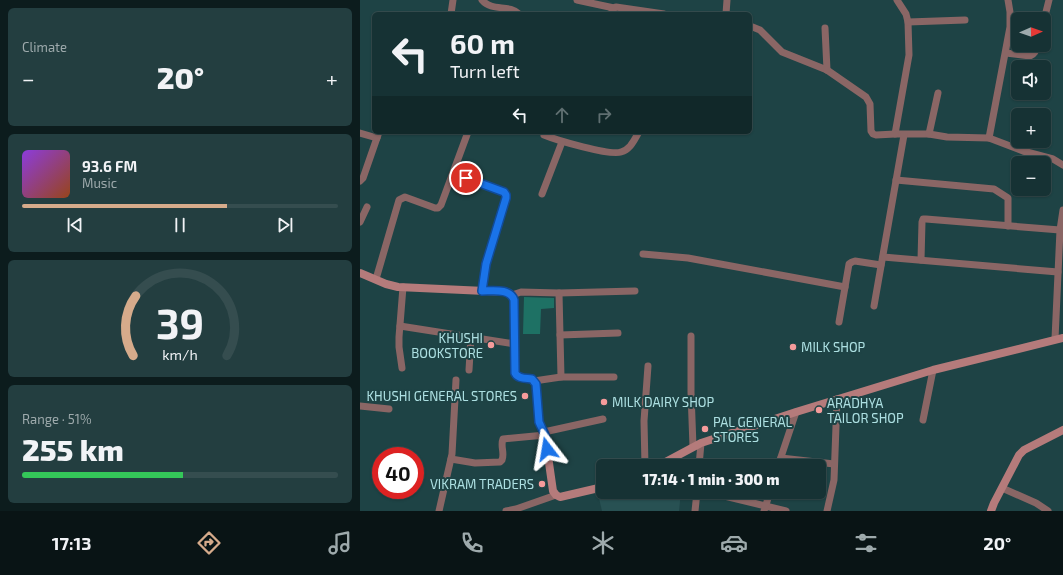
<!DOCTYPE html>
<meta charset="utf-8">
<style>
:root{--surface:#163234;--page:#233e40;--text:#f1f3f6;--muted:#9eaaac;--line:#354d4f;--accent:#d6ab8b}
body{margin:0;font-family:"Exo 2",sans-serif;background:var(--page);color:var(--text);height:100vh;display:flex;flex-direction:column;font-size:15px;white-space:nowrap}
*{box-sizing:border-box;margin:0}
p{font-size:13px;color:var(--muted)}
.icon{flex:none;width:22px;height:22px;fill:none;stroke:currentColor;stroke-width:2;stroke-linecap:round;stroke-linejoin:round}
.map{position:relative;flex:1;overflow:hidden}
.sheet{display:flex;flex-direction:column;gap:8px;padding:8px;background:#0c1c1d;width:360px}
.sheet>*{flex:none}
.hud{position:absolute;left:12px;top:12px;width:380px;height:122px;border-radius:6px;box-shadow:0 1px 3px #0004,0 0 0 1px var(--line);background:#163234;color:var(--text);overflow:hidden}
.needle{width:26px;rotate:88deg}
.buttons{position:absolute;left:651px;top:12px;display:grid;gap:8px}
.buttons a{display:grid;place-items:center;width:40px;height:40px;border-radius:6px;background:var(--surface);box-shadow:0 1px 3px #0004,0 0 0 1px var(--line);font-size:20px}
.speed{position:absolute;left:12px;top:447px;display:flex;gap:8px;font-size:20px;font-weight:700;text-align:center}
.speed>*{display:grid;place-content:center;width:52px;height:52px;border-radius:50%;background:var(--surface);box-shadow:0 1px 3px #0004,0 0 0 1px var(--line);line-height:1}
.speed .limit{border:6px solid #d22;background:#fff;color:#111}
.pin{position:absolute;display:grid;place-items:center;width:34px;height:34px;color:#fff;margin:-17px;border:2px solid #fff;border-radius:50%;box-shadow:0 1px 4px #0007}
.me{position:absolute;width:44px;margin:-22px;rotate:346deg;stroke-linejoin:round;filter:drop-shadow(0 0 3px #0008)}
.turn{display:flex;align-items:center;gap:14px;height:84px;padding:0 12px;font-size:18px}
.turn .icon{width:52px;height:52px;stroke-width:2.5}
.turn b{display:block;font-size:28px;line-height:34px}
.lanes{display:flex;align-items:center;height:38px;padding:0 12px;background:#0003;justify-content:center;gap:20px;direction:ltr}
.lanes .off{opacity:.35}
.big{font-size:30px;font-weight:800;line-height:1.1}
.sheet .card{flex:1;display:flex;flex-direction:column;justify-content:center;gap:6px;min-width:0;padding:0 14px;border-radius:6px;background:var(--page)}
.sheet .dial{align-items:center;gap:0}
.dial svg{height:104px;overflow:visible;fill:none;stroke:var(--line);stroke-width:7;stroke-linecap:round;text-anchor:middle}
.dial text{fill:var(--text);stroke:none}
.song{display:flex;align-items:center;gap:12px}
.cover{width:48px;height:48px;border-radius:6px;background:linear-gradient(135deg,hsl(270 70% 55%),hsl(20 70% 35%))}
.played{height:4px;border-radius:2px;background:linear-gradient(90deg,var(--accent) 65%,var(--line) 65%)}
.keys{display:flex;justify-content:space-around;direction:ltr}
.heat{display:flex;justify-content:space-between;align-items:center;font-size:22px;direction:ltr}
.charge{height:6px;border-radius:3px;background:linear-gradient(90deg,#34c759 51%,var(--line) 0)}
.trip{position:absolute;left:236px;top:459px;width:230px;height:40px;border-radius:6px;background:var(--surface);box-shadow:0 1px 3px #0004,0 0 0 1px var(--line);font-weight:800;line-height:40px;text-align:center}
.tab-bar{display:flex;height:64px;justify-content:space-around;align-items:center;background:#091415;color:var(--muted)}
.tab-bar .icon{width:28px;height:28px}
.tab-bar .on{color:var(--accent)}
.tab-bar b{font-size:18px;color:var(--text)}
main{display:flex;flex:1;min-height:0}
.map>svg:first-child{display:block}
.built{fill:#285153}
.building{fill:#1e7164}
.lines{fill:none;stroke-linecap:round;stroke-linejoin:round}
.street{stroke:#8a6665;stroke-width:7}
.secondary{stroke:#b57b7b;stroke-width:8}
.route-casing{stroke:#114b97;stroke-width:10}
.route{stroke:#1a73e8;stroke-width:7}
.poi-dot{fill:#f59b9b;stroke:#1e4345;stroke-width:1.5}
.labels{text-anchor:middle;stroke-width:4;stroke-linejoin:round;paint-order:stroke}
.poi-label{font-size:13px;fill:#ade0e2;stroke:#1e4345;text-anchor:start}
</style>
<main>
<section class="sheet">
<div class="card"><p>Climate</p>
<div class="heat"><a>−</a><b class="big">20°</b><a>+</a></div>
</div>
<div class="card">
<div class="song"><i class="cover"></i><div><b>93.6 FM</b><p>Music</p></div></div>
<div class="played"></div>
<div class="keys"><svg class="icon" aria-label="previous" viewBox="0 0 24 24"><path d="M18 5L8 12l10 7zM5 5v14"/></svg><svg class="icon" aria-label="pause" viewBox="0 0 24 24"><path d="M8 5v14M16 5v14"/></svg><svg class="icon" aria-label="next" viewBox="0 0 24 24"><path d="M6 5l10 7-10 7zM19 5v14"/></svg></div>
</div>
<div class="card dial"><svg viewBox="0 0 100 80">
<path d="M14 69A42 42 0 1 1 86 69"/>
<path d="M14 69A42 42 0 0 1 16 23" stroke="#d6ab8b"/>
<text x="50" y="56" font-size="32" font-weight="700">39</text>
<text x="50" y="72" font-size="11">km/h</text>
</svg></div>
<div class="card"><p>Range · 51%</p><b class="big">255 km</b><div class="charge"></div></div>
</section>
<div class="map">
<svg width="703" height="511" viewBox="0 0 703 511">
<rect width="100%" height="100%" fill="#1e4345"/>
<path class="built" d="M243 492H321L319 511H242L238 494Z"/>
<path class="building" d="M164 297 194 298V308L181 309 180 334H163Z"/>
<g class="lines">
<g class="street">
<path d="M122 0C132 12 149 4 159 14"/>
<path d="M217 0 254 8"/>
<path d="M537 0 546 14 548 22 549 55 535 134H569L587 137 629 138 663 151 693 159 703 165"/>
<path d="M91 14 93 0"/>
<path d="M252 14V11L254 8 256 7 304 14"/>
<path d="M366 14 367 0"/>
<path d="M684 20 689 0"/>
<path d="M548 22 605 20"/>
<path d="M390 26 400 30 422 52 467 70 506 97 510 104 511 131 513 134 516 135 535 134"/>
<path d="M465 28 467 70"/>
<path d="M646 53 670 56C675 54 676 50 678 45"/>
<path d="M0 133 17 138"/>
<path d="M569 134 578 93"/>
<path d="M184 135C196 140 250 156 261 152 271 149 274 140 279 132"/>
<path d="M629 138 650 27V12L648 0"/>
<path d="M93 174 144 192 146 195V198L126 264 122 291"/>
<path d="M536 180 634 189 648 198V226"/>
<path d="M0 181 3 178 19 132"/>
<path d="M182 194 202 142"/>
<path d="M0 222 7 207"/>
<path d="M283 254 328 258 485 287"/>
<path d="M523 257 698 272"/>
<path d="M561 260 562 222 563 219H566L700 230"/>
<path d="M16 279 39 200 45 197 75 208H78L81 205 108 132"/>
<path d="M199 293 201 377"/>
<path d="M152 295 161 292 199 293 275 291"/>
<path d="M514 306 544 135"/>
<path d="M479 322 489 264 492 262 495 261 521 265"/>
<path d="M40 326 155 344"/>
<path d="M200 335 258 333"/>
<path d="M331 336V392L333 447"/>
<path d="M695 339 700 230 703 210"/>
<path d="M42 368 39 347V337L43 287"/>
<path d="M109 370 111 337"/>
<path d="M174 381 201 377H254"/>
<path d="M0 406 29 409"/>
<path d="M563 420 573 370"/>
<path d="M184 432 243 419"/>
<path d="M421 458 474 464"/>
<path d="M91 459 115 463 140 462 142 460C145 453 140 446 143 439L185 435"/>
<path d="M285 466 284 421 288 366"/>
<path d="M339 466 341 443"/>
<path d="M418 466 436 412"/>
<path d="M642 488 676 503 688 511"/>
<path d="M348 492 426 511"/>
<path d="M79 511 92 454 96 380"/>
<path d="M146 511 156 509 196 495"/>
<path d="M335 511 337 492"/>
<path d="M404 511 410 492"/>
<path d="M467 511 474 480 477 399"/>
</g>
<g class="secondary">
<path d="M0 273 26 284 38 287 147 292 152 295 154 300 155 373C158 379 165 378 171 379L176 384 179 422 185 435 193 491 196 495 200 497 243 487"/>
<path d="M298 466 341 443 436 412 573 370 703 338"/>
<path d="M631 511 634 503 659 455 664 450 703 430"/>
</g>
</g>
<g class="lines">
<g class="route-casing">
<path id="route" d="M106 178 144 192 146 195V198L126 264 122 291C133 291 150 288 154 300L155 373C158 379 165 378 172 379L176 384 179 422 185 435 187 449"/>
</g>
<use href="#route" class="route"/>
</g>
<g class="poi-dot">
<circle cx="131" cy="345" r="4"/>
<circle cx="433" cy="347" r="4"/>
<circle cx="165" cy="396" r="4"/>
<circle cx="244" cy="402" r="4"/>
<circle cx="459" cy="410" r="4"/>
<circle cx="345" cy="429" r="4"/>
<circle cx="182" cy="484" r="4"/>
</g>
<g class="labels">
<g class="poi-label">
<text x="123" y="343" text-anchor="end">KHUSHI<tspan x="123" dy="15">BOOKSTORE</tspan></text>
<text x="441" y="352">MILK SHOP</text>
<text x="157" y="401" text-anchor="end">KHUSHI GENERAL STORES</text>
<text x="252" y="407">MILK DAIRY SHOP</text>
<text x="467" y="408">ARADHYA<tspan x="467" dy="15">TAILOR SHOP</tspan></text>
<text x="353" y="427">PAL GENERAL<tspan x="353" dy="15">STORES</tspan></text>
<text x="174" y="489" text-anchor="end">VIKRAM TRADERS</text>
</g>
</g>
</svg>
<div class="buttons">
<a><svg class="needle" viewBox="-14 -14 28 28"><path d="M0-13l5 13h-10z" fill="#e53935"/><path d="M0 13l5-13h-10z" fill="#9eaaac"/></svg></a>
<a><svg class="icon" aria-label="sound" viewBox="0 0 24 24"><path d="M4 9h4l5-4v14l-5-4H4zM17 9q2 3 0 6"/></svg></a>
<a>+</a>
<a>−</a>
</div>
<div class="speed"><div class="limit">40</div></div>
<div class="pin" style="left:106px;top:178px;background:#d93025"><svg class="icon" aria-label="arrive" viewBox="0 0 24 24"><path d="M6 21V4h12l-3 4 3 4H6"/></svg></div>
<svg class="me" style="left:187px;top:449px" viewBox="-20 -20 40 40"><path d="M0-17L14 15 0 8-14 15z" fill="#1a73e8" stroke="#fff" stroke-width="4"/></svg>
<div class="trip">17:14 · 1 min · 300 m</div>
<div class="hud">
<div class="turn"><svg class="icon" aria-label="left" viewBox="0 0 24 24"><path d="M17 20v-9H6M10 6l-5 5 5 5"/></svg><div><b>60 m</b>Turn left</div></div>
<div class="lanes"><svg class="icon" aria-label="left" viewBox="0 0 24 24"><path d="M17 20v-9H6M10 6l-5 5 5 5"/></svg><svg class="icon off" aria-label="ahead" viewBox="0 0 24 24"><path d="M12 20V5M6 11l6-6 6 6"/></svg><svg class="icon off" aria-label="right" viewBox="0 0 24 24"><path d="M7 20v-9h11M14 6l5 5-5 5"/></svg></div>
</div>
</div>
</main>
<nav class="tab-bar">
<b>17:13</b>
<svg class="icon on" aria-label="directions" viewBox="0 0 24 24"><path d="M12 3l9 9-9 9-9-9zM9 14v-3h6M13 9l2 2-2 2"/></svg>
<svg class="icon" aria-label="music" viewBox="0 0 24 24"><path d="M9 18V5l10-2v13"/><circle cx="6" cy="18" r="3"/><circle cx="16" cy="16" r="3"/></svg>
<svg class="icon" aria-label="phone" viewBox="0 0 24 24"><path d="M5 4h4l2 5-3 2q2 4 5 5l2-3 5 2v4C11 20 4 13 5 4z"/></svg>
<svg class="icon" aria-label="climate" viewBox="0 0 24 24"><path d="M12 3v18M4 7l16 10M4 17L20 7"/></svg>
<svg class="icon" aria-label="car" viewBox="0 0 24 24"><path d="M5 17H2v-5l4-1 3-4h7l3 4 3 1v5h-3M9 17h6M6 11h13"/><circle cx="7" cy="17" r="2"/><circle cx="17" cy="17" r="2"/></svg>
<svg class="icon" aria-label="filters" viewBox="0 0 24 24"><path d="M4 7h16M4 17h16"/><circle cx="9" cy="7" r="2"/><circle cx="15" cy="17" r="2"/></svg>
<b>20°</b>
</nav>
